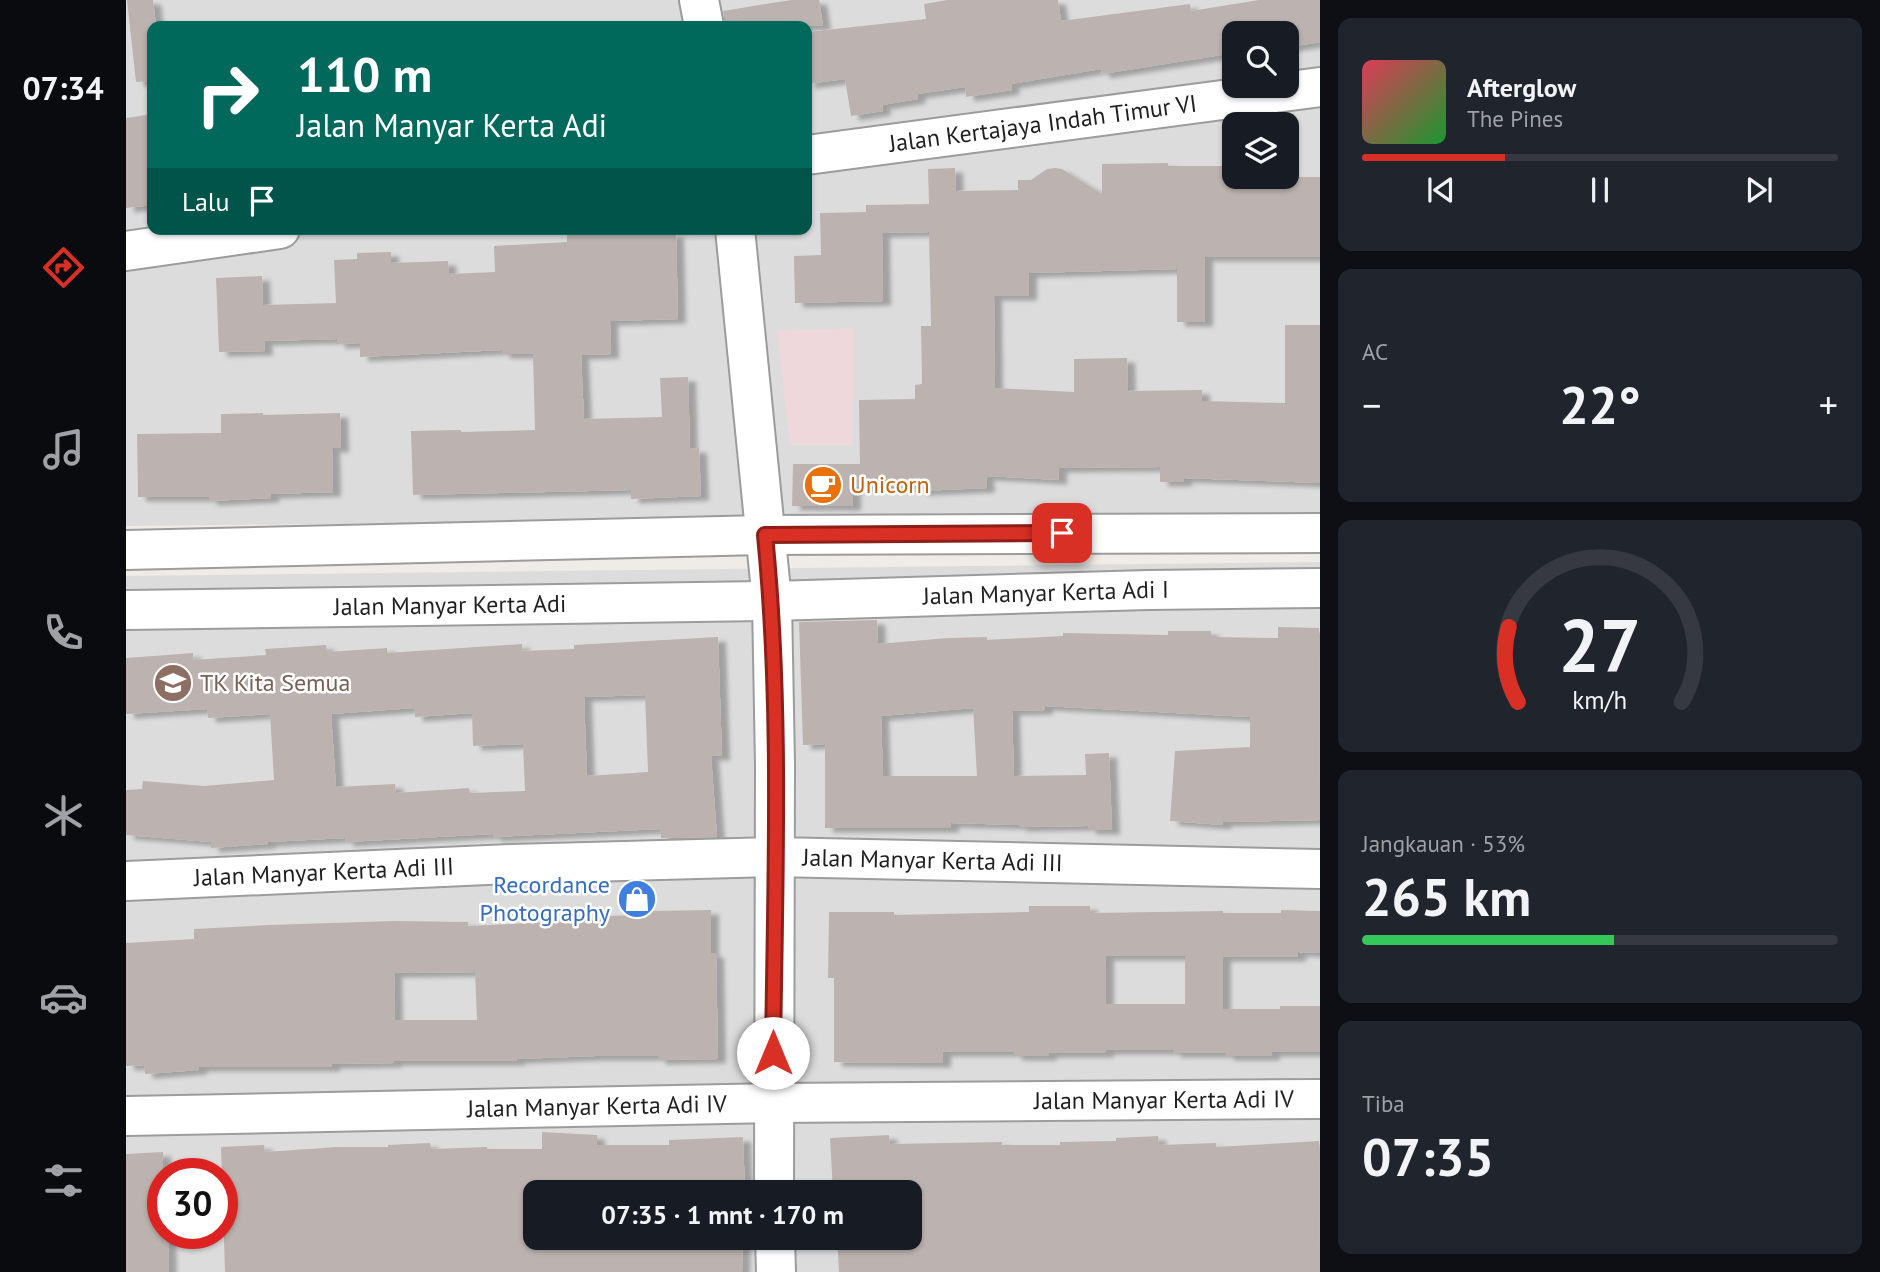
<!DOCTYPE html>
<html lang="id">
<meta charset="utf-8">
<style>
:root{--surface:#171b24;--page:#20242c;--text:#f1f3f6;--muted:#9ea1a6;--line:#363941;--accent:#d93025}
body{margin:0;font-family:"PT Sans",sans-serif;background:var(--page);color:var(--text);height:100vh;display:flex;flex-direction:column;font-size:26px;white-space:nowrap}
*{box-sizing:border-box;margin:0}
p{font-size:23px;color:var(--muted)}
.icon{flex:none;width:38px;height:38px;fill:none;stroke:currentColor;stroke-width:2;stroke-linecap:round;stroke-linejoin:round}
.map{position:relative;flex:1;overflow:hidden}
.sheet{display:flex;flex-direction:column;gap:18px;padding:18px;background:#0d0f14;width:560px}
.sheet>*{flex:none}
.banner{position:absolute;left:21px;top:21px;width:665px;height:214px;border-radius:14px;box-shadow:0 2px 5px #0004;background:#00695c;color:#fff;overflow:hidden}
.tools{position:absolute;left:1096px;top:21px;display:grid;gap:14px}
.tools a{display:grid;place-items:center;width:77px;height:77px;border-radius:14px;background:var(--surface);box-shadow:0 2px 5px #0004;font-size:35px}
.speed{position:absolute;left:21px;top:1158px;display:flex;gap:14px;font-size:35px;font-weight:700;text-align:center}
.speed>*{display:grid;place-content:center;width:91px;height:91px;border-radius:50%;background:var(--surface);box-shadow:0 2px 5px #0004;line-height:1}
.speed .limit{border:10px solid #d22;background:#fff;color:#111}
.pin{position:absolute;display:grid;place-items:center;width:60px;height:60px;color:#fff;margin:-30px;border-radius:14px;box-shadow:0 4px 10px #0006}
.me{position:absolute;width:77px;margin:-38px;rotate:0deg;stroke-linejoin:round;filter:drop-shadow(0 0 5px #0008)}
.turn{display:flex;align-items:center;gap:24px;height:147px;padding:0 35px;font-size:32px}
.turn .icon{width:91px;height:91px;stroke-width:2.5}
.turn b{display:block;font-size:49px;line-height:60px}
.then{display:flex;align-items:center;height:66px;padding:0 35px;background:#0003;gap:14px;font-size:26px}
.big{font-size:52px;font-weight:800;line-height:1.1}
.sheet .tile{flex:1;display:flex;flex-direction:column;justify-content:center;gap:10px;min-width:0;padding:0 24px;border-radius:14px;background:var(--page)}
.sheet .dial{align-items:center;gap:0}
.dial svg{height:182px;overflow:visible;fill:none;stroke:var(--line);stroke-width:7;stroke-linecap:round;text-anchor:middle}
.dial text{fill:var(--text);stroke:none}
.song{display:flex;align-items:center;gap:21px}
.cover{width:84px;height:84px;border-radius:10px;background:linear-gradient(135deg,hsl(350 70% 55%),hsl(130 70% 35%))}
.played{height:7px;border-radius:4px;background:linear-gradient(90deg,var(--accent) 30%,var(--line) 30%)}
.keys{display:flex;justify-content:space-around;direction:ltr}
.heat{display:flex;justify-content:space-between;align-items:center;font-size:38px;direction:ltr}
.charge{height:10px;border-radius:5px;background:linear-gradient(90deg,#34c759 53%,var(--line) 0)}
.trip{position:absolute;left:397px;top:1180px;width:399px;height:70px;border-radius:14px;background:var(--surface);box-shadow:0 2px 5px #0004;font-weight:800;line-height:70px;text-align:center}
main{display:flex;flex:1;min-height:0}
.tabs{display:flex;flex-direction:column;width:126px;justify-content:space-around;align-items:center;background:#090b0e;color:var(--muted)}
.tabs .icon{width:49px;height:49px}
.tabs .current{color:var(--accent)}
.tabs b{font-size:32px;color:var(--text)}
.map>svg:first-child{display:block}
.residential{fill:#dddcdd;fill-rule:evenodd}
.commercial{fill:#eed8db}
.building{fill:#bcb3b0;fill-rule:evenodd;filter:url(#shadow)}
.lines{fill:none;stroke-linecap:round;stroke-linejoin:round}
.minor-casing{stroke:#9c9c9c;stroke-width:42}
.minor{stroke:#fff;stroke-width:38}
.route-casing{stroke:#8d1f18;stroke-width:18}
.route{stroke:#d93025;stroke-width:12}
.labels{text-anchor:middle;stroke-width:5;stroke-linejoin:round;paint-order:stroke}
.street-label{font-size:24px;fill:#1f1f1f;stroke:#fff}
.food-label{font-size:24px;fill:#c56008;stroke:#fff;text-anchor:start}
.education-label{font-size:24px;fill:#785e54;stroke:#fff;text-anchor:start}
.shop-label{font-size:24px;fill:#366cbe;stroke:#fff;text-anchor:end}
</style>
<main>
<nav class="tabs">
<b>07:34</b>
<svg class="icon current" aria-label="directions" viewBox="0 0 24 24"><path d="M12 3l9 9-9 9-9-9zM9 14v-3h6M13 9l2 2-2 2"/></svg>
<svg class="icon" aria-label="music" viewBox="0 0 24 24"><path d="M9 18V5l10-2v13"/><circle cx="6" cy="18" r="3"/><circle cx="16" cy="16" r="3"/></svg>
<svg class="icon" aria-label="phone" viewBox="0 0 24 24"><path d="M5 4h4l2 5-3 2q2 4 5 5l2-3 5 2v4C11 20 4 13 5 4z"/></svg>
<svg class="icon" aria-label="climate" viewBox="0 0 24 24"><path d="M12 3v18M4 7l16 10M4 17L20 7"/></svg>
<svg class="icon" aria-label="car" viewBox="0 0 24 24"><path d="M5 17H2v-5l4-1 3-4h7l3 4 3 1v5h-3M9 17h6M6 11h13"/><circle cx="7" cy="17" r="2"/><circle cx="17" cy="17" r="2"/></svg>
<svg class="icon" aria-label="filters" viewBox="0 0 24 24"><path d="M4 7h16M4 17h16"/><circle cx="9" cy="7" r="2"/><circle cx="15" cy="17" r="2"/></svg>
</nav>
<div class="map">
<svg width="1194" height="1272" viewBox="0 0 1194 1272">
<defs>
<filter id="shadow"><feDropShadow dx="8" dy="4.5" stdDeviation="2" flood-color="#0004"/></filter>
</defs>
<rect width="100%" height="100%" fill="#efebe7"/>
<g class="residential">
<path d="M0 0H1194V514L0 526ZM26 26H681V229H26ZM1108 33H1160V86H1108ZM1108 124H1160V177H1108Z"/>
<path d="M1194 562V1272H0V576ZM37 1174H96V1234H37ZM410 1192H784V1237H410Z"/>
</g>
<path class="commercial" d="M727 328V445H664L651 331Z"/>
<g class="building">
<path d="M1 0H27L30 26H26V81L10 82Z"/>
<path d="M665 0H693L697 26H599L597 11Z"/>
<path d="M822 0H932L935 21 1064 4 1065 11 1133 0H1194V42L1164 47 1161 33H1108V53L976 74 975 69 885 84 886 90 840 97 839 87 791 94 792 99 756 105 757 111 725 116 719 79 681 84V32L800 19 798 4Z"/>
<path d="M26 114V205L0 208V118Z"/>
<path d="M1042 163V166H1108V177H1194V257H1079V322H1051V269L903 273V296H868L869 388 948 392V359L1001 358 1002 391 1076 390V401L1159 403V325H1194V483L1058 478V482H1034V467L933 468V480L860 476 861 488 794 491V487H727V506H666L667 464H734L733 400 789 399V385L796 384 795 326H805L803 232 756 233 757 301 669 303 668 256 695 255 694 213 740 212V205L803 204 802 169 829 168 830 191 892 190V180H905L921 169 929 168 936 169 976 194V164Z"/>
<path d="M481 229V235L550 233 552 319 484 321 485 354 455 355 458 419 536 417 534 378 562 377 564 449 573 448 575 496 505 499V490L287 495 285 431 335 430V432L409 430 407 354H376V350L234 357V343L211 344V339L138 341 139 351 93 352 90 278 136 276 137 305 210 303 208 260 231 259V253L265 252V263L322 261 323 274 369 272 368 246 441 242V231Z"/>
<path d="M137 413V415L214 413 215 448H206L207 492 145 494V498L83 501V497H12L11 434 95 433V414Z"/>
<path d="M751 620 752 644 822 638 861 637V640L937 636V633L1042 635V631H1085V637L1152 638V627L1193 628 1194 820 1097 822V825L1044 821 1049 751 1124 747V717L919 706V710L886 711 888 776 960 775 959 754 983 753 986 830H962V826L893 827V825L825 823V828H699V744L677 745 673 622ZM847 708 851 776H757L755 716Z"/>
<path d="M592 637 596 756H585L591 837 535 838 534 829 367 837V834L220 842 219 838 142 842V844L85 848V842L0 835V790L16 789 17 781 78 786 148 780 144 714 82 718 81 709 0 714V658L67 653V660L140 655 139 649 200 645 201 652 261 648V653L396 644V651L448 649V645ZM519 695 522 772 461 776 458 697ZM288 708 289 717 346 713 347 746 397 744 399 791 344 793 343 788 270 793 269 784 210 787 205 714Z"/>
<path d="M903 906H964V913L1097 911V913H1155V910L1194 911V953L1172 952V957H1097V1009H1154V1006H1194V1052H1146V1056H1100V1053H1047V1050H980V1053H923V1056H888V1052H817V1063L708 1062V978H702L703 912H768V915L903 912ZM980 956H1059V1004H980Z"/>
<path d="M585 910V953H590L592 1059 532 1060V1056H469L391 1059V1061H268V1063L206 1064V1067H73V1070L19 1074 18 1065 0 1066V943L68 939V929L142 925 268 921 342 922V926L471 920V916L524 915V911ZM349 972 351 1020H269L268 973Z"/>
<path d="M416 1132 471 1135V1145H543V1140L617 1137 619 1192H410V1237L500 1240H546V1237H617L616 1272H99L95 1147 138 1145 139 1152 211 1147H262V1145L304 1143 305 1149 361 1147V1149H416Z"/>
<path d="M763 1135 764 1144 876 1142V1145H934V1142L990 1141V1138L1032 1136 1033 1145 1090 1143V1147L1193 1141 1194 1272H713L711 1237H784V1192H707L704 1138Z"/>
<path d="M37 1152V1234H42L43 1272H0V1154Z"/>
</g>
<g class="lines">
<g class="minor-casing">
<g id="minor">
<path d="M573 0 578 26"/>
<path id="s1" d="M681 155 1194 87"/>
<path d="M609 229 646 601 649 765 648 1192"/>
<path d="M0 251 154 229"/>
<path d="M0 550 639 535 1194 533"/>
<path id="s2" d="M0 610 646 601 1022 590 1194 588"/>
<path id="s3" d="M0 881 386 864 648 857 1194 869"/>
<path id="s4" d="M0 1116 647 1103 1194 1099"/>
<path d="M649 1237 650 1272"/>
</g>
</g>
<use href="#minor" class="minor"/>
</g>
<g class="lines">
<g class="route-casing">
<path id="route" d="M647 1053C649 881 656 707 639 535L936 533"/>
</g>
<use href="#route" class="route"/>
</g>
<defs>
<g id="cafe-disc" transform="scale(2.0125)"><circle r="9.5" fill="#e8710a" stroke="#fff"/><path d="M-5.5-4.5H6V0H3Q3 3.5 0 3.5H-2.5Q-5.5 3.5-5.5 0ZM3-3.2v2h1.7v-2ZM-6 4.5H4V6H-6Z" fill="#fff"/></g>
<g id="school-disc" transform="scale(2.0125)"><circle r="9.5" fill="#8d6e63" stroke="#fff"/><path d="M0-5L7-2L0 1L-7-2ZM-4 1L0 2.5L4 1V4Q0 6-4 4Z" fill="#fff"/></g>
<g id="shop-disc" transform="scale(2.0125)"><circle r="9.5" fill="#3f7fe0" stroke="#fff"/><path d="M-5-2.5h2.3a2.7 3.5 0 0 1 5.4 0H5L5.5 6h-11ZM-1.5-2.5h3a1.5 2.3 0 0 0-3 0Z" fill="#fff"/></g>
</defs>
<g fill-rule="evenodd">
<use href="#cafe-disc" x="697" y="485"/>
<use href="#school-disc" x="47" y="683"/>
<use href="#shop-disc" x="511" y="899"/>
</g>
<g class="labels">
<g class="street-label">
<text dy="8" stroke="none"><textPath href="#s1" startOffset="238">Jalan Kertajaya Indah Timur VI</textPath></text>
<text dy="8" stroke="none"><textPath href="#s2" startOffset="920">Jalan Manyar Kerta Adi I</textPath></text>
<text dy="8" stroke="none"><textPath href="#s2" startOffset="324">Jalan Manyar Kerta Adi</textPath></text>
<text dy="8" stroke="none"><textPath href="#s3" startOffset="807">Jalan Manyar Kerta Adi III</textPath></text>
<text dy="8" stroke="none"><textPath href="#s3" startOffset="198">Jalan Manyar Kerta Adi III</textPath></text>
<text dy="8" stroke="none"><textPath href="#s4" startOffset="1038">Jalan Manyar Kerta Adi IV</textPath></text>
<text dy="8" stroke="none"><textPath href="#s4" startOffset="471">Jalan Manyar Kerta Adi IV</textPath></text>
</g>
<g class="food-label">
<text x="724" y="493">Unicorn</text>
</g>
<g class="education-label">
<text x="74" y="691">TK Kita Semua</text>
</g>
<g class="shop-label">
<text x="484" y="893">Recordance<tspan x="484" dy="28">Photography</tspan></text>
</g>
</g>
</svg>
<div class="tools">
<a><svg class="icon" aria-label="search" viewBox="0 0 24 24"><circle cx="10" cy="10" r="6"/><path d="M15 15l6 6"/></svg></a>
<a><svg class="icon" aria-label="layers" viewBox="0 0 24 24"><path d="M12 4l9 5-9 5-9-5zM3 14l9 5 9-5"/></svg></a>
</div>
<div class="speed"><div class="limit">30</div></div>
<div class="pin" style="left:936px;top:533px;background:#d93025"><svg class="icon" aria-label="arrive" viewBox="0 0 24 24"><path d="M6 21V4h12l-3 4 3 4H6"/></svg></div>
<svg class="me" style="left:647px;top:1053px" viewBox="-20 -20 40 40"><circle r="19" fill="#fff"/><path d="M0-13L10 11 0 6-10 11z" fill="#d93025"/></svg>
<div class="trip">07:35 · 1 mnt · 170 m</div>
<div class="banner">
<div class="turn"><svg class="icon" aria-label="right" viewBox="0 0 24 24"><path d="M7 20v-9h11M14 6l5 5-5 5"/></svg><div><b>110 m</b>Jalan Manyar Kerta Adi</div></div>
<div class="then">Lalu<svg class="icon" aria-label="arrive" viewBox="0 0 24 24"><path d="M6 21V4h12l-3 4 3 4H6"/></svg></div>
</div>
</div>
<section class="sheet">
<div class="tile">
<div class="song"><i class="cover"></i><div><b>Afterglow</b><p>The Pines</p></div></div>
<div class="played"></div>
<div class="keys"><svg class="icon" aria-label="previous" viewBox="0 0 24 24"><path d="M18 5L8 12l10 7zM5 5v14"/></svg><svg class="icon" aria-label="pause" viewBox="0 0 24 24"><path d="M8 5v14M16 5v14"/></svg><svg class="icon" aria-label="next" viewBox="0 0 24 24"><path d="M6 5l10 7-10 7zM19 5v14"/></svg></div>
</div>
<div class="tile"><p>AC</p>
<div class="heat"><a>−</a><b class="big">22°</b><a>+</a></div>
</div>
<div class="tile dial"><svg viewBox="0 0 100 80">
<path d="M14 69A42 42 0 1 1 86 69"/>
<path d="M14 69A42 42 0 0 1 10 36" stroke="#d93025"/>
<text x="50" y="56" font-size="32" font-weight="700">27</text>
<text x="50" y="72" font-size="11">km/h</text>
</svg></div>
<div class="tile"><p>Jangkauan · 53%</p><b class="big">265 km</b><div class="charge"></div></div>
<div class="tile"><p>Tiba</p><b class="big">07:35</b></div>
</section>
</main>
